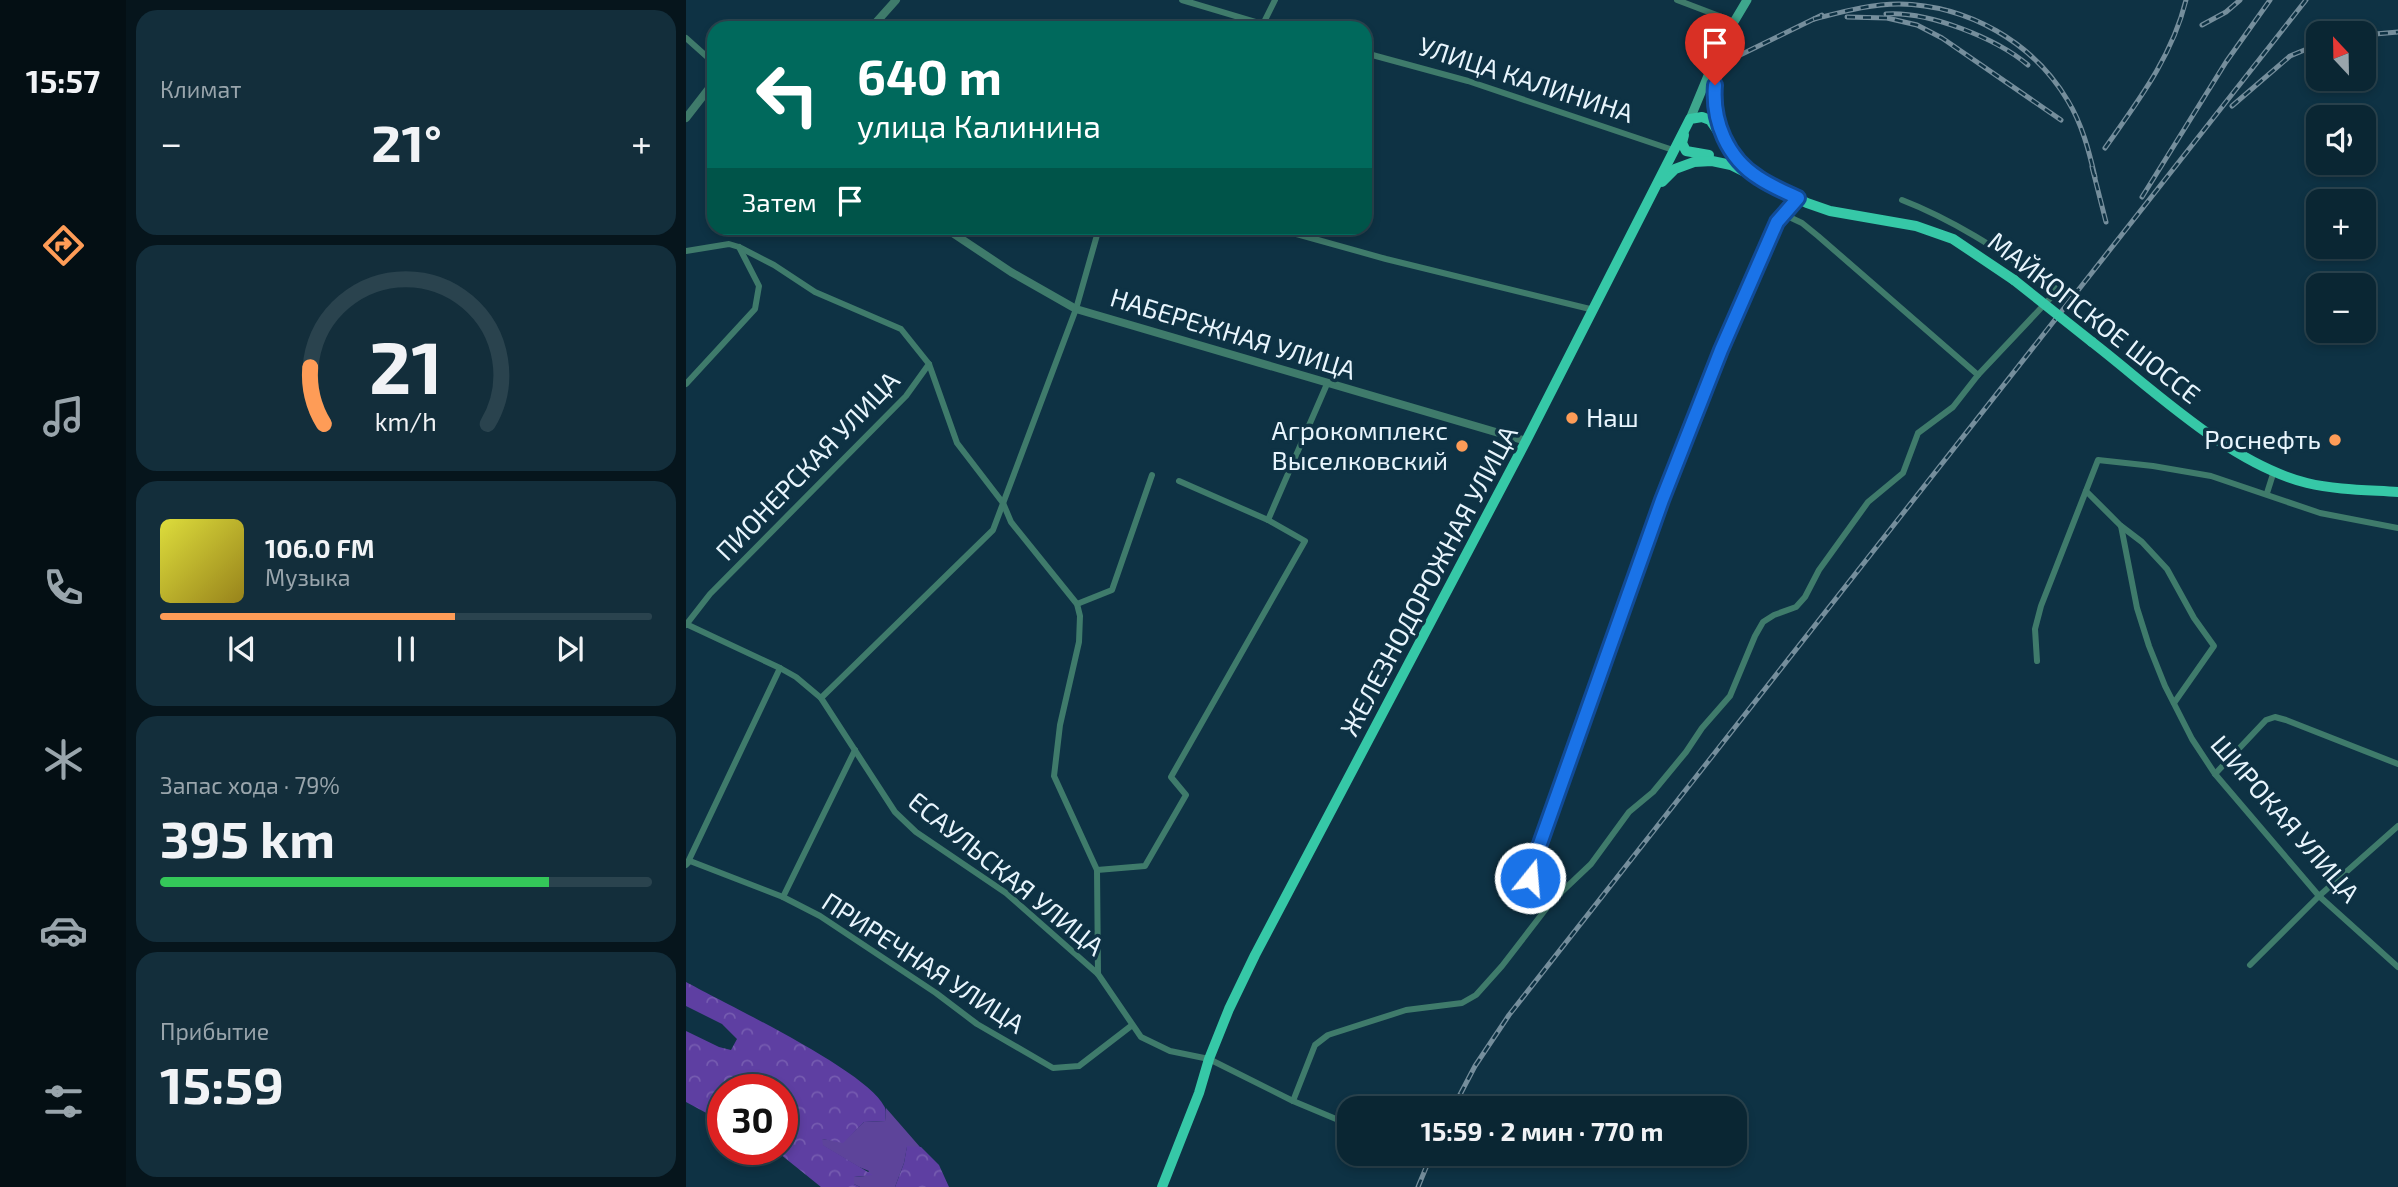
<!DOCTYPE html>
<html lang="ru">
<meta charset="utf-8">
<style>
:root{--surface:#0a2633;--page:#132e3b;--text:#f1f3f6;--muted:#99a5ac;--line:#2a434e;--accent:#fe9c57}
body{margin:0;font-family:"Exo 2",sans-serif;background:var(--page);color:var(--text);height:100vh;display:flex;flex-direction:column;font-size:26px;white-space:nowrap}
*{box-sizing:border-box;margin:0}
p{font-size:23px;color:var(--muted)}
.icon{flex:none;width:38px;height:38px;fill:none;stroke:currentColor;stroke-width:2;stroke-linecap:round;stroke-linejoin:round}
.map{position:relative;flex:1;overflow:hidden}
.side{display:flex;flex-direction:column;gap:10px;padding:10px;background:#06151c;width:560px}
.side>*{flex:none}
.hud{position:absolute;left:21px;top:21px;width:665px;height:214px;border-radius:21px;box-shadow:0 4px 10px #0003,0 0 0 2px var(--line);background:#00695c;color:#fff;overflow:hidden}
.needle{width:46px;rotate:338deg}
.tools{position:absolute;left:1620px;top:21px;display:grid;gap:14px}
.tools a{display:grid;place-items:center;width:70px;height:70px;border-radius:14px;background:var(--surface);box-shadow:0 4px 10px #0003,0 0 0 2px var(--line);font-size:35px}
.speed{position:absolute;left:21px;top:1074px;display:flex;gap:14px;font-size:35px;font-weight:700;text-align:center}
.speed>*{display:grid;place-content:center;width:91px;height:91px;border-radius:50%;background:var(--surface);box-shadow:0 4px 10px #0003,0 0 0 2px var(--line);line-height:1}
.speed .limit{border:10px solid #d22;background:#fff;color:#111}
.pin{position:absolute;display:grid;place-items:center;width:60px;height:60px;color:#fff;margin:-72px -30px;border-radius:50% 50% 50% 0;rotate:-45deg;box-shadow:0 0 7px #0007}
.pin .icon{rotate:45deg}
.me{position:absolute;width:77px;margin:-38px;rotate:17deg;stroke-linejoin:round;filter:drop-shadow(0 0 5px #0008)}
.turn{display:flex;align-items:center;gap:24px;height:147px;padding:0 35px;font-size:32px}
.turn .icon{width:91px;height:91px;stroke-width:2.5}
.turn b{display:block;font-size:49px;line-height:60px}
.then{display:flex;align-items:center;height:66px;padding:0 35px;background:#0003;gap:14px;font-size:26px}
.big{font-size:52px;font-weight:700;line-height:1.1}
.side .tile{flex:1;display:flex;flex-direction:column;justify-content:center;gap:10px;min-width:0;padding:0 24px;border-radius:21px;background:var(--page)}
.side .dial{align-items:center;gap:0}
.dial svg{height:182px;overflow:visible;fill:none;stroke:var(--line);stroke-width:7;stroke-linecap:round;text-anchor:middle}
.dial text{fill:var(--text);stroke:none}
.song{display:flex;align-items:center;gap:21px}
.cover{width:84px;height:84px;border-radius:10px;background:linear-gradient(135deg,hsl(60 70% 55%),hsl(50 70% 35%))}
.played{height:7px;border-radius:4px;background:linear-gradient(90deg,var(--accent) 60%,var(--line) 60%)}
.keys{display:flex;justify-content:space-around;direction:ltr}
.heat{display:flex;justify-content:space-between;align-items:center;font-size:38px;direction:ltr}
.charge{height:10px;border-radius:5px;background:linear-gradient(90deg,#34c759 79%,var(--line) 0)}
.trip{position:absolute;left:651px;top:1096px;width:410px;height:70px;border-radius:21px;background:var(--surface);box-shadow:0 4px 10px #0003,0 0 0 2px var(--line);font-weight:700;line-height:70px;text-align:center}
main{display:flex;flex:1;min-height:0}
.dock{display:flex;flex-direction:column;width:126px;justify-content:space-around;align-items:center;background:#040f14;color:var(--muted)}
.dock .icon{width:49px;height:49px}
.dock .on{color:var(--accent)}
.dock b{font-size:32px;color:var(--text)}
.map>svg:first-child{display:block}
.grass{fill:#5d449a}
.forest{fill:url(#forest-crowns)}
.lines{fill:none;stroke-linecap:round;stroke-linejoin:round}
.minor{stroke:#3f7b6b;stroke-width:6}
.tertiary{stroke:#3f7b6b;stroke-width:8}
.secondary{stroke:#3ea78d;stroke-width:9}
.primary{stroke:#36c8a7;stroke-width:10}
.rail-casing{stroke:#758e9c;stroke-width:5}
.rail{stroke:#0e3244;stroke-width:2.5;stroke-dasharray:8;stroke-linecap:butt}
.primary-bridge{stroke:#36c8a7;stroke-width:10}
.route-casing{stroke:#114b97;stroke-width:18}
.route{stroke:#1a73e8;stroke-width:12}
.poi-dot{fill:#fe9c57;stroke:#0e3244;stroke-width:2.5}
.labels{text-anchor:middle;stroke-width:7;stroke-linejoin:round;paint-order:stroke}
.street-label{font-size:26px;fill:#e8f5fd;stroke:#0e3244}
.poi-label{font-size:26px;fill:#e8f5fd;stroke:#0e3244;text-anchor:end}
</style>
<main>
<nav class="dock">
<b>15:57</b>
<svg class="icon on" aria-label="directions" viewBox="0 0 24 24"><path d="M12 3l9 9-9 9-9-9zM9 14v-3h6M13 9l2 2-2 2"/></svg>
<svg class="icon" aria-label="music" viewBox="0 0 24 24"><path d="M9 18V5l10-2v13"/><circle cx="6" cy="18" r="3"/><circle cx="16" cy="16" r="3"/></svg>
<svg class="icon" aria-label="phone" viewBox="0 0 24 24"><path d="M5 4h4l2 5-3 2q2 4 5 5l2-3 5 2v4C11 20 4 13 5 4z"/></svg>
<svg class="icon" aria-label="climate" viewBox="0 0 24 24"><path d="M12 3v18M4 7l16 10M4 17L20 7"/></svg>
<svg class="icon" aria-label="car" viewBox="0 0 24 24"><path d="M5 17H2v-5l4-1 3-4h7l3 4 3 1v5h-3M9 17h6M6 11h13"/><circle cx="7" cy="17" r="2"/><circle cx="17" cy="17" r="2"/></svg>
<svg class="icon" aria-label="filters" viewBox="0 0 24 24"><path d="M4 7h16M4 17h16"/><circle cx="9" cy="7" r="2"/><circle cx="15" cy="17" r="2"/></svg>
</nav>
<section class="side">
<div class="tile"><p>Климат</p>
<div class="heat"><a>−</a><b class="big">21°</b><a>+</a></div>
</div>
<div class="tile dial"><svg viewBox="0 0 100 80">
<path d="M14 69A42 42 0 1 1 86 69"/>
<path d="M14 69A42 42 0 0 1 8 44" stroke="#fe9c57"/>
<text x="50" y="56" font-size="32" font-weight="700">21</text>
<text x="50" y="72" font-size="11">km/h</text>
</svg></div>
<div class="tile">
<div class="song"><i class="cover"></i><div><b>106.0 FM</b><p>Музыка</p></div></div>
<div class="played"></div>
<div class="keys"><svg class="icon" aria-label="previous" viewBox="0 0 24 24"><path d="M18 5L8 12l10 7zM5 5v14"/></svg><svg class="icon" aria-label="pause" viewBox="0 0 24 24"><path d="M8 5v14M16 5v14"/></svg><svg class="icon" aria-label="next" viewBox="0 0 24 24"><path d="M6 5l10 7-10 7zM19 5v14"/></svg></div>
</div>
<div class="tile"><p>Запас хода · 79%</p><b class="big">395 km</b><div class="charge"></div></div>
<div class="tile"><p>Прибытие</p><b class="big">15:59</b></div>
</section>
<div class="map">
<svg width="1712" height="1187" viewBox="0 0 1712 1187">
<defs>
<pattern id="forest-crowns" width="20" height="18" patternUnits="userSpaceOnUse" patternTransform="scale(1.75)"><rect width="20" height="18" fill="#5e3fa2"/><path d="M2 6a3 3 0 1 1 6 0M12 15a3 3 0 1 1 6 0" fill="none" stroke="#755bb0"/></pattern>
</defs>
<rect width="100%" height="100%" fill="#0e3244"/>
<path class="grass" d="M200 1108 234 1147H221L218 1163 209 1187H174L168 1184V1177L179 1176 183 1171 173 1167 136 1145V1139L157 1142 178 1122 199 1121Z"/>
<g class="forest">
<path d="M0 982C40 1004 181 1071 198 1106 201 1110 199 1116 199 1121L178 1122 157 1143 136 1139 137 1145 187 1175 168 1177V1184L174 1187H135L89 1150H96V1090H37V1122L0 1102V1031L33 1047 45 1050 51 1039 36 1024 0 1006Z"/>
<path d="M221 1146 235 1147 253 1165 263 1187H209L218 1163Z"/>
</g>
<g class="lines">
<g class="minor">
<path d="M496 0 590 28"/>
<path d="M991 0 1049 22"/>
<path d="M577 24 589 0"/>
<path d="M0 38 28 63"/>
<path d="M679 53 782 81 987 150"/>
<path d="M1099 215 1116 223 1132 236 1292 375"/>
<path d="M589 228 700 259 908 310"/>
<path d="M0 251 43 244 53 247 88 265 129 292 215 329 243 364 271 443 317 503 325 522 391 604 394 616 393 642 374 725 368 776 411 870 412 974"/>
<path d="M0 384 69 309 73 286 53 247"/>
<path d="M1400 491 1435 526 1451 608 1463 646 1479 686 1506 739 1529 774 1633 896 1712 967"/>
<path d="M1581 493 1588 471"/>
<path d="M582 520 641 384"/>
<path d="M1435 526 1456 542 1481 569 1508 618 1528 646 1488 703"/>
<path d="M391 604 426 590 466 475"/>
<path d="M0 624 94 668 110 677 135 698 209 812 230 832 320 893 412 974 455 1037 484 1051 523 1059 607 1101 662 1124"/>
<path d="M0 625 24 594 220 396 243 364"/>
<path d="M1351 661 1349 629 1355 606 1412 460 1467 466 1525 476 1634 513 1712 528"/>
<path d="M135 698 307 530 390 309 413 228"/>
<path d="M1529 774 1580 720 1589 717 1600 720 1712 764"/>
<path d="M2 862 94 668"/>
<path d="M0 865 4 861 97 897 134 916 250 993 291 1024 367 1068 393 1066 445 1026"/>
<path d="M411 870 459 866 500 795 485 777 619 541 582 520 493 481"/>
<path d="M97 897 169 750"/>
<path d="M866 901 846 883 844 872 976 500 1035 350 1091 222 1112 198"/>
<path d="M1564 965 1633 896 1712 826"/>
<path d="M607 1101 629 1045 642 1035 720 1010 776 1003 790 995 816 966 866 901 905 864 943 812 967 792 1000 752 1016 728 1044 696 1069 636 1077 622 1088 615 1110 607 1119 597 1133 570 1182 502 1217 473 1232 433 1267 407 1292 375 1372 290C1321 256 1273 222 1216 200"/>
</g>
<g class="tertiary">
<path d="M185 28 210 0"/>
<path d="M0 118 28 82"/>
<path d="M259 228 325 272 390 309 840 441"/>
</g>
<g class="secondary">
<path d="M1004 119 1036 42 1061 0"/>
<path d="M1036 134C1023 96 1031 75 1043 39"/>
</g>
<g class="primary">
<path d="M998 135 996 143 1000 151 1023 155"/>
<path d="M976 182 989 169 1008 162 1026 161 1045 165 1121 203 1144 211 1230 226 1267 239 1328 280"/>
<path d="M1406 342C1468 390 1544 464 1621 483 1650 490 1682 490 1712 492"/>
<path d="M476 1187 513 1093 523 1059 543 1009 569 955 840 441 1004 119 1016 117 1024 120 1044 149 1071 177"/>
</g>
<g class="rail-casing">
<g id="rail">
<path d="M1200 14C1242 11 1310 38 1342 65"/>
<path d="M1161 17 1201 18 1231 25 1256 38 1375 120"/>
<path d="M1128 19C1156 12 1183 4 1213 4 1282 5 1347 42 1382 101 1396 124 1403 151 1409 177"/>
<path d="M1516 25 1540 12 1554 0"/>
<path d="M1678 35 1712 32"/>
<path d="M1048 58 1136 15"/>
<path d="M1546 106 1604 56 1633 44"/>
<path d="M1419 148C1452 101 1486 57 1500 0"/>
<path d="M1406 167 1420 222"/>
<path d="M1456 197 1540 62 1584 0"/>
<path d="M767 1108 789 1066 823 1015 1620 0"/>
<path d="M732 1187 746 1153"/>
</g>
</g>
<use href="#rail" class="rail"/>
<path class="primary-bridge" d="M1328 280 1406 342"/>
</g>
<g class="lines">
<g class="route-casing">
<path id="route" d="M844 878V872L976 500 1035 350 1091 222 1112 198C1099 192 1085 186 1073 178 1041 158 1026 121 1029 85"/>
</g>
<use href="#route" class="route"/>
</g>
<g class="poi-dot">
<circle cx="886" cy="418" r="7"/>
<circle cx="1649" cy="440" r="7"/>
<circle cx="776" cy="446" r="7"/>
</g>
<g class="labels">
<g class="street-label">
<text transform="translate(840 80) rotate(18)" y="9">УЛИЦА КАЛИНИНА</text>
<text transform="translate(1408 318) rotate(38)" y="9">МАЙКОПСКОЕ ШОССЕ</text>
<text transform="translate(547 334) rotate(17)" y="9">НАБЕРЕЖНАЯ УЛИЦА</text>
<text transform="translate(122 466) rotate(-46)" y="9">ПИОНЕРСКАЯ УЛИЦА</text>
<text transform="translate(743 581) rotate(-62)" y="9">ЖЕЛЕЗНОДОРОЖНАЯ УЛИЦА</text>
<text transform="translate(1599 819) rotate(49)" y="9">ШИРОКАЯ УЛИЦА</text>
<text transform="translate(320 874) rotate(39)" y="9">ЕСАУЛЬСКАЯ УЛИЦА</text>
<text transform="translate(237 963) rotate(33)" y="9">ПРИРЕЧНАЯ УЛИЦА</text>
</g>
<g class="poi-label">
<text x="900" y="427" text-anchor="start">Наш</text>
<text x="762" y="440">Агрокомплекс<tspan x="762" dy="30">Выселковский</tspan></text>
<text x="1635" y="449">Роснефть</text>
</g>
</g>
</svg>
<div class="tools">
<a><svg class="needle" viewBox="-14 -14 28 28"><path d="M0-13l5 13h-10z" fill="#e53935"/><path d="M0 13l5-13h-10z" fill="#99a5ac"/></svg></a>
<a><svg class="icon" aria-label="sound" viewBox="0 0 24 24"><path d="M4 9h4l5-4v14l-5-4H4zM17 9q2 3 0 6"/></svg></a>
<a>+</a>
<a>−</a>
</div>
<div class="speed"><div class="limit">30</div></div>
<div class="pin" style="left:1029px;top:85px;background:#d93025"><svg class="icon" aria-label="arrive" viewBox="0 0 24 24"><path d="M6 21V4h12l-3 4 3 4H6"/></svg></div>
<svg class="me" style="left:844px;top:878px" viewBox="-20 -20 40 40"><circle r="17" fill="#1a73e8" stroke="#fff" stroke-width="3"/><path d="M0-11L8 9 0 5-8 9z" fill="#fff"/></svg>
<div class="trip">15:59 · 2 мин · 770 m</div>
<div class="hud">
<div class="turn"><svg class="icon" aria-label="left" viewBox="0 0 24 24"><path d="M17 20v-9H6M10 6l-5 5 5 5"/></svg><div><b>640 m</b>улица Калинина</div></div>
<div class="then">Затем<svg class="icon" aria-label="arrive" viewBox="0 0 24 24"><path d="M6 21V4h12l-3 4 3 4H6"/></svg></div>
</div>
</div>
</main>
